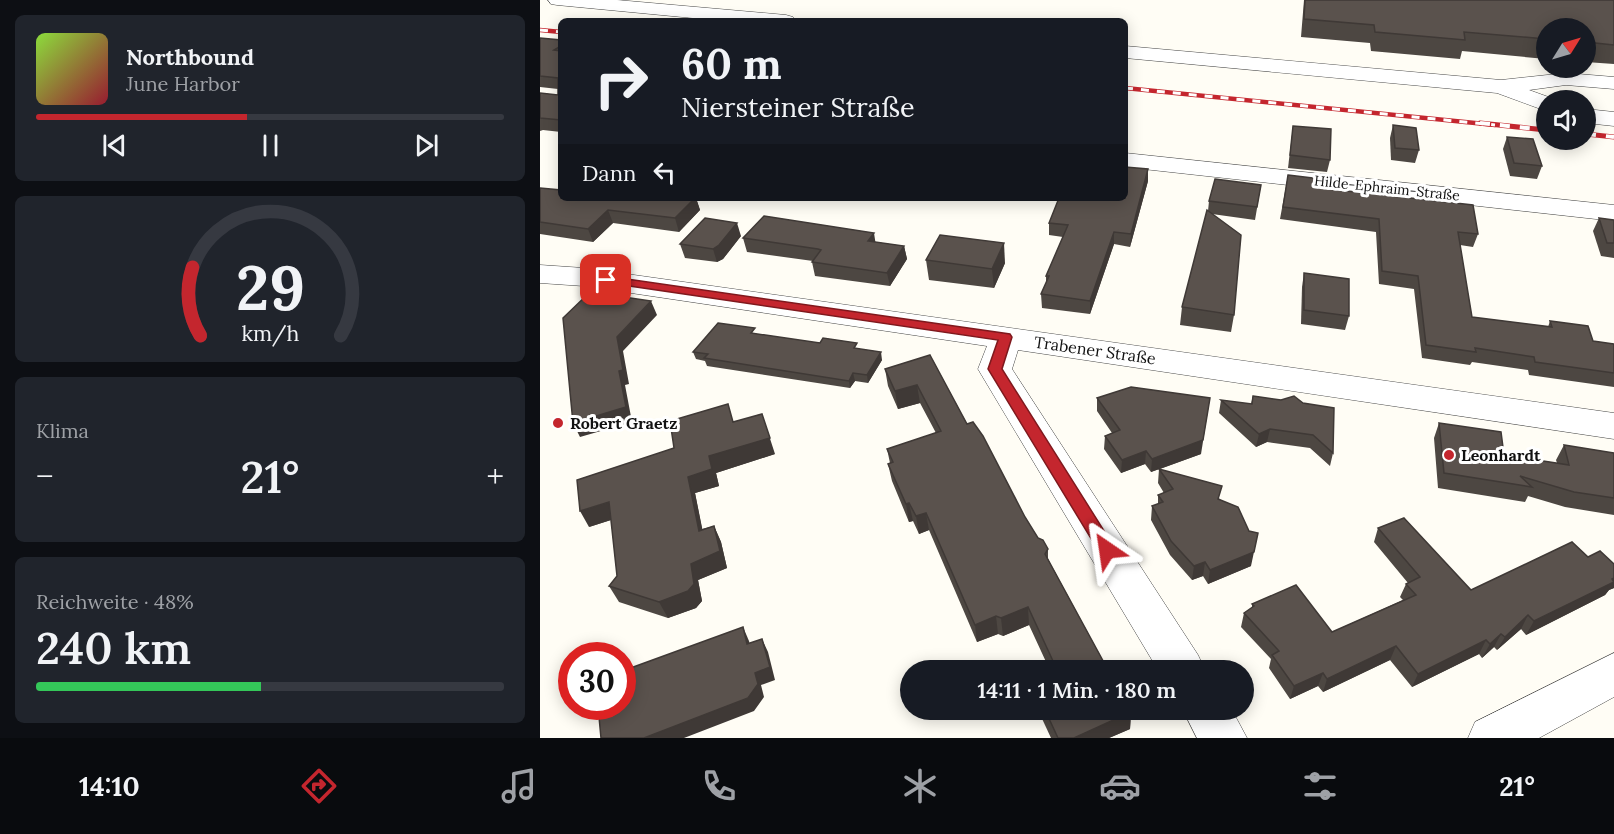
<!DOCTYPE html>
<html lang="de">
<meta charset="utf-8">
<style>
:root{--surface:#171b24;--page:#20242c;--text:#f1f3f6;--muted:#9ea1a6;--line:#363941;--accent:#c4262e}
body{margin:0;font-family:Lora,serif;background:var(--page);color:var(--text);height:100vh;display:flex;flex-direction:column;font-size:22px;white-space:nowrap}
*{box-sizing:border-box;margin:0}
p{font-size:20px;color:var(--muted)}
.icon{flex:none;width:33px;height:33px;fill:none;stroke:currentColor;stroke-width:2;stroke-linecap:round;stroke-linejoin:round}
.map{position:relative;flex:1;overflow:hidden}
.panel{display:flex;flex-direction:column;gap:15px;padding:15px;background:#0d0f14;width:540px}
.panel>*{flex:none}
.guide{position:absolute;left:18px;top:18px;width:570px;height:183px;border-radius:9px;box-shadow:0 3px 15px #0003;background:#171b24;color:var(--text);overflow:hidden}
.needle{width:39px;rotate:53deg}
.buttons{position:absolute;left:996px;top:18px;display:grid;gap:12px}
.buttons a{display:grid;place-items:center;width:60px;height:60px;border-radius:50%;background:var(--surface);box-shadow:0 3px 15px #0003;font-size:30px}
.speed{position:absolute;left:18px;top:642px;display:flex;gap:12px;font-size:30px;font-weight:700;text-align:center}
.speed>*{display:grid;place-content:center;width:78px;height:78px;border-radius:50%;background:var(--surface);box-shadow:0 3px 15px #0003;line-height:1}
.speed .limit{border:9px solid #d22;background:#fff;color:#111}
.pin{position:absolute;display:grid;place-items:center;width:51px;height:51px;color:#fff;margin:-26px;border-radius:12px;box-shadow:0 3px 9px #0006}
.me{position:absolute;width:66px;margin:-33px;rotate:328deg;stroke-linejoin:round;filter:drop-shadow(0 0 4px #0008)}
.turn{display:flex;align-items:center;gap:21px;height:126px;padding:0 24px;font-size:27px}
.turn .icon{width:78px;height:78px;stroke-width:2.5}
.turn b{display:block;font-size:42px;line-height:51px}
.then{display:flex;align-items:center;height:57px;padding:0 24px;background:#0003;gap:12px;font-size:22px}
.big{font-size:45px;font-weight:600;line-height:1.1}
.panel .widget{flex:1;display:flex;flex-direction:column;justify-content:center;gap:9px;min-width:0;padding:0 21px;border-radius:9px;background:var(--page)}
.panel .dial{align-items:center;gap:0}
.dial svg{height:156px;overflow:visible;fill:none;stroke:var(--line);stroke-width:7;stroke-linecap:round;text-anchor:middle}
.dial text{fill:var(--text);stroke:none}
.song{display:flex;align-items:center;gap:18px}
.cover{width:72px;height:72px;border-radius:9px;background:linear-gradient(135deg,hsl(90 70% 55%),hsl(350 70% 35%))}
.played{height:6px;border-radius:3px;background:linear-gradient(90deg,var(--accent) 45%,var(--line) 45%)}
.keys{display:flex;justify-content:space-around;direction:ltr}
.heat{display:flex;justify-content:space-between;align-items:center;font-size:33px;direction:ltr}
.charge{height:9px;border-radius:4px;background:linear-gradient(90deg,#34c759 48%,var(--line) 0)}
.trip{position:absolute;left:360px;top:660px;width:354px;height:60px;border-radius:30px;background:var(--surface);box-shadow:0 3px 15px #0003;font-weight:600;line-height:60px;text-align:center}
.tabs{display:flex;height:96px;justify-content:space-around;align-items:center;background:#090b0e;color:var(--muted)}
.tabs .icon{width:42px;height:42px}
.tabs .on{color:var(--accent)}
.tabs b{font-size:27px;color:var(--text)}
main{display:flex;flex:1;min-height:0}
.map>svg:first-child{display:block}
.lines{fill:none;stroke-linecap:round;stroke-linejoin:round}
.minor-casing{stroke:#444;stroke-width:1}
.minor{fill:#fff;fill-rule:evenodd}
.rail-far1-casing{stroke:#c4262e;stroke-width:4.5}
.rail-casing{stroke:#c4262e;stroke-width:5}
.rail-far1{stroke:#fff;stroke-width:3;stroke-dasharray:8;stroke-linecap:butt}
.rail{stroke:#fff;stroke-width:4;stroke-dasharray:10;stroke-linecap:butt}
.wall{fill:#4d4742}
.shaded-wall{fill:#3f3936}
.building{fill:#5a524d;stroke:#3f3936;stroke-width:1.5}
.route{fill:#c4262e;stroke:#7f191e;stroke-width:1.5}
.poi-dot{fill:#c4262e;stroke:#fff;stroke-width:2}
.labels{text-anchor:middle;stroke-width:6;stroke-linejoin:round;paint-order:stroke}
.far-street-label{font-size:14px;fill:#111;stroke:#fff}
.street-label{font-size:16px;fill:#111;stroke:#fff}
.poi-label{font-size:16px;font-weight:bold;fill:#111;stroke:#fff;text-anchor:start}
</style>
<main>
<section class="panel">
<div class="widget">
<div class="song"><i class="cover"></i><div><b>Northbound</b><p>June Harbor</p></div></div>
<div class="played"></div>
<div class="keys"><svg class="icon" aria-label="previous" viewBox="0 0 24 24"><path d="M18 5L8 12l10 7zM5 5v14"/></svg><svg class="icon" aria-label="pause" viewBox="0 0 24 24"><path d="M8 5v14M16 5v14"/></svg><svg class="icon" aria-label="next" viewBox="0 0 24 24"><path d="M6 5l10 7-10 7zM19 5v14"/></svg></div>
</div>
<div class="widget dial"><svg viewBox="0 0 100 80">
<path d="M14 69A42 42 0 1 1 86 69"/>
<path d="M14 69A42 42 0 0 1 10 34" stroke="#c4262e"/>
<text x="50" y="56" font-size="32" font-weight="700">29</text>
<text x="50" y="72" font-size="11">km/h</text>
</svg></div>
<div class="widget"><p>Klima</p>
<div class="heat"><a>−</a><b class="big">21°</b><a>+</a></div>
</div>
<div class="widget"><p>Reichweite · 48%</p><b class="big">240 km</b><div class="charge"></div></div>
</section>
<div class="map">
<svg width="1074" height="738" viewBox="0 0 1074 738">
<rect width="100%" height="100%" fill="#fffdf5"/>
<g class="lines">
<g class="minor-casing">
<g id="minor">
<path d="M8 0H77L246 15 253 17 256 21H184L17 5 11 4Z"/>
<path d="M585 46 961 80 1026 73 1074 77V89L1026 85 989 90 1014 99 1006 100V111L957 93 585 58Z"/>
<path d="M1046 109 1074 112V126L1046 123Z"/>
<path d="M585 153 1074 205V221L585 167Z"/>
<path d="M0 265 44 268 1074 413V439L478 350 472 369 658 655 665 670H618L438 369 447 346 44 286 0 283Z"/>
<path d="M1074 653V697L999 738H928L935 722Z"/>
<path d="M643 710H692L707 738H657Z"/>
</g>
</g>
<use href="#minor" class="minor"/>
<g class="rail-far1-casing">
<g id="rail-far1">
<path d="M0 30 21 32"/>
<path d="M585 88 955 125"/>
</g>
</g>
<g class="rail-casing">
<g id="rail">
<path d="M940 123 1006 130"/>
<path d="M1046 134 1074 137"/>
</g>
</g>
<use href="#rail-far1" class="rail-far1"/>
<use href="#rail" class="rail"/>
</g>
<g class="wall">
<path d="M764 0H1074V64L1046 62V28H1006V59L922 51 920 59 831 51 830 43 761 37Z"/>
<path d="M0 38 21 40V132L3 130 0 131V93L18 95V89L0 87Z"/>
<path d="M853 125 879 150 875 163 851 160 850 138Z"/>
<path d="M753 126 790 160 787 172 748 168Z"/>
<path d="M967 137 1002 166 997 179 970 176 963 149Z"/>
<path d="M748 175 789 189 938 234 933 247 920 245 932 317 1008 327 1010 321 1053 341 1074 344V387L989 375 988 370 932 362 930 365 882 358 874 289 839 284 836 232 740 219Z"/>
<path d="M608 181 590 247 574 244 550 314 502 308 501 294 506 284V276L523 237 509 235V223Z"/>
<path d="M721 185 715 220 672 214 694 315 691 332 640 325 642 307 668 211 669 201Z"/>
<path d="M0 188 21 198H156L160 210 139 232 73 223 53 242 0 234Z"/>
<path d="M1059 218 1074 220V258L1061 256 1053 231Z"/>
<path d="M201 236 183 259 177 262 145 258 140 244Z"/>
<path d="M203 238 335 242 364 246 367 259 350 286 275 276 272 262 273 261 207 252Z"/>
<path d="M386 260 465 263 454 288 389 280Z"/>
<path d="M764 273 809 316 805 330 761 324 762 287Z"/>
<path d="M217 334 318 349 342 360 328 383 315 381 310 388 167 366 165 361 156 359 153 352Z"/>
<path d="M390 355 427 424 498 538 508 549V559L568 670 507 664 489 625 463 636 458 634 437 642 389 530 379 534 373 521 369 522 352 481 348 464 350 463 347 449 396 433 380 403 358 409 348 386 345 369Z"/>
<path d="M713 396 741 400 793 453 790 466 770 448 727 442 716 447 679 413 681 400 711 404Z"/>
<path d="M557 398 661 454 620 469 680 499 711 566 668 584 663 576 652 580 630 555 611 520 612 506 618 504V495L624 493 618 483 619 469 611 472 605 464 581 473 564 449 565 436 572 433 557 411Z"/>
<path d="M899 423 964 455 1017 463 1016 460 1024 445 1074 453V515L1025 507 988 496 985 502 898 488 894 438Z"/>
<path d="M134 448 235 454 176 473 179 486 155 493 162 529 174 526 181 542 187 568 158 580 162 601 156 608 128 618 79 602 69 586 77 576 71 520 49 527Z"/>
<path d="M838 528 931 590 1048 557 1074 564V588L1069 590 1065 595 986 635 981 629 957 650 954 647 942 658 939 654 872 687 850 660 783 692 778 686 750 699 729 668 731 659 701 627 704 613 712 608V604L792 632 863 600 860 597 866 584 868 583 834 542Z"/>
<path d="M498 710H590L591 712 590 729 569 738H511Z"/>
</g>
<g class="shaded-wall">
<path d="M608 169V181L590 247 591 234Z"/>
<path d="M155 198H156L160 210 139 232 135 218Z"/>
<path d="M68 210 73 223 53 242 48 229Z"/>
<path d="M197 223 201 236 183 259 177 262 173 249Z"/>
<path d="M574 232V244L550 314V301Z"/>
<path d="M334 233 336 246 328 241Z"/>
<path d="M464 243 465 263 454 288 452 269Z"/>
<path d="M364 246 367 259 350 286 347 273Z"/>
<path d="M111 301 117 315 83 351 89 384 85 385 92 422 40 437 33 423 79 371 77 337Z"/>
<path d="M341 352 342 360 328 383 327 375Z"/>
<path d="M313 373 315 381 310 388 309 381Z"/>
<path d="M377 385 380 403 358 409 355 391Z"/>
<path d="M670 398 661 454 611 472 612 459Z"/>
<path d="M222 414 235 454 176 473 179 486 155 493 166 547 159 531 148 477 169 456Z"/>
<path d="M730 429 727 442 716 447 719 434Z"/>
<path d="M606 451 605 464 581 473 582 460Z"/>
<path d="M69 502 77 518 49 527 40 511Z"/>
<path d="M369 503 373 521 369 522 366 504Z"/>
<path d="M386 513 389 530 379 534 376 516Z"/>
<path d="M174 526 181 542 187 568 158 580 162 601 156 608 128 618 119 602 151 564Z"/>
<path d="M718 533 711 566 668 584 670 570Z"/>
<path d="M665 562 663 576 652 580 654 566Z"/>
<path d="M1074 578V588L1069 590 1065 595 986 635 994 621Z"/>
<path d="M488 607 489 625 463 636 461 618Z"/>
<path d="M988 615 981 629 957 650 965 637Z"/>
<path d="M456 616 458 634 437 642 435 625Z"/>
<path d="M203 627 209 641 213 657 207 644Z"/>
<path d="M961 634 954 647 942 658 950 644Z"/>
<path d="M222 639 228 652 235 680 221 685 224 697 214 711 144 738H104L215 673Z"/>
<path d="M946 640 939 654 872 687 878 674Z"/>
<path d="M856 646 850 660 783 692 787 679Z"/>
<path d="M783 673 778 686 750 699 754 686Z"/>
<path d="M591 712 590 729 569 738H534Z"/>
</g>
<g class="building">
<path d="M765 0H1074V45L1046 42V28H1006V39L924 32 925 40 835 32 834 25 764 19Z"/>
<path d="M0 38 21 40V46L14 50 21 51V120L0 118V93L18 95V78L0 76Z"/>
<path d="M853 125 876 128 879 150 855 148Z"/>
<path d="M753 126 791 129 790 160 750 155Z"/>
<path d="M967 137 993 139 1002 166 974 163Z"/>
<path d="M585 167 608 169 591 234 574 232 550 301 501 294 509 276H506L528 225 509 223 519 198H585Z"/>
<path d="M748 175 789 180V189L933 205 938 234 918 232 932 317 1012 327 1010 321 1048 326 1053 341 1074 344V373L995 362 994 357 935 348 936 352 886 345 878 276 842 271 839 219 743 207Z"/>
<path d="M675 179 721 185 717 207 669 201Z"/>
<path d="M0 188 21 190V198H155L135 218 68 210 48 229 0 222Z"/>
<path d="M667 210 701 235 694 315 642 307Z"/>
<path d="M224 216 334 233 328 241 364 246 347 273 272 262 281 250 278 249 203 238Z"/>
<path d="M165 218 197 223 179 245 173 249 140 244Z"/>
<path d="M1059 218 1074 220V243H1067Z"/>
<path d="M400 235 464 243 452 269 386 260Z"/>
<path d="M764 273 809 279V316L764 310Z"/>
<path d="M50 292 111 301 77 337 83 370 79 371 86 407 33 423 23 318Z"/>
<path d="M178 323 215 328 211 333 280 343 283 338 317 343 314 348 341 352 327 375 313 373 309 381 164 358 168 354 153 352Z"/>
<path d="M390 355 427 424 433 422 443 436 485 517 498 538 503 540 508 549 505 554 568 670H490L513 661 488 607 461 618 456 616 435 625 386 513 376 516 369 503 366 504 348 464 353 462 347 449 401 431 377 385 355 391 345 369Z"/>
<path d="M591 387 670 398 663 440 612 459 606 451 582 460 565 436 580 430 557 398Z"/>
<path d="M713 396 741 400 754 396 763 403 794 408 793 453 773 435 730 429 719 434 681 400 712 404Z"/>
<path d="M188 404 193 422 222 414 230 438 169 456 172 469 148 477 159 531 174 526 180 551 151 564 154 584 148 591 119 602 69 586 77 576 69 502 40 511 37 480 134 448 130 421Z"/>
<path d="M899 423 961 432 964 455 1029 465 1024 445 1074 453V498L1034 492 980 476 992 487 904 473Z"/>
<path d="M619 469 682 486 678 499 698 507 709 531 718 533 714 552 670 570 665 562 654 566 631 541 612 506 623 502 618 495 633 489Z"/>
<path d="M864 518 931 590 1032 542 1048 557 1060 551 1074 564V578L1072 579 1074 582 994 621 988 615 965 637 961 634 950 644 946 640 878 674 856 646 787 679 783 673 754 686 732 655 739 651 704 613 714 606 712 604 756 585 792 632 876 595 866 584 880 577 838 528Z"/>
<path d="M203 627 207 644 222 639 230 667 215 673 218 684 208 698 104 738H61L58 706H82V676L88 669Z"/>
<path d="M505 710H590L591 712 534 738H518Z"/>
</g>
<path class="route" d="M66 276 470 334 472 337 462 369 573 545 575 550 573 555 567 557 561 555 448 369 458 340 62 282 60 280Z"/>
<g class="poi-dot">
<circle cx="18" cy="423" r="6"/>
<circle cx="909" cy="455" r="6"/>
</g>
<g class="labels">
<g class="far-street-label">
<text transform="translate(847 188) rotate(6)" y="5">Hilde-Ephraim-Straße</text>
</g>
<g class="street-label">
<text transform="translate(555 350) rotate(8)" y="6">Trabener Straße</text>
</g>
<g class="poi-label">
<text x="30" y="429">Robert Graetz</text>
<text x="921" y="461">Leonhardt</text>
</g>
</g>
</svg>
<div class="buttons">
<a><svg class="needle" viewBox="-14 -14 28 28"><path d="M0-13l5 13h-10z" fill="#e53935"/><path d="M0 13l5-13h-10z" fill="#9ea1a6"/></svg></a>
<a><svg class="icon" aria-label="sound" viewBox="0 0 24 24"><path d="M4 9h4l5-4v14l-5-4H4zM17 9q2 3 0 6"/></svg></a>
</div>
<div class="speed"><div class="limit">30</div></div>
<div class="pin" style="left:66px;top:280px;background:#d93025"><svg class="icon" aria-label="arrive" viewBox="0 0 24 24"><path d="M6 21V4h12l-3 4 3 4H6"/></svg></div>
<svg class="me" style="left:567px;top:550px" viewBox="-20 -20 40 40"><path d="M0-17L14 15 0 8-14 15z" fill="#c4262e" stroke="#fff" stroke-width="4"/></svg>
<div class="trip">14:11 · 1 Min. · 180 m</div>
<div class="guide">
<div class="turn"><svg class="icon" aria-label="right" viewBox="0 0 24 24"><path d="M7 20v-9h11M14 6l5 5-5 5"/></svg><div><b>60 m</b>Niersteiner Straße</div></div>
<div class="then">Dann<svg class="icon" aria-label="left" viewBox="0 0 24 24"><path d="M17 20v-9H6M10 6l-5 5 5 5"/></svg></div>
</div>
</div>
</main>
<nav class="tabs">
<b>14:10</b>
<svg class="icon on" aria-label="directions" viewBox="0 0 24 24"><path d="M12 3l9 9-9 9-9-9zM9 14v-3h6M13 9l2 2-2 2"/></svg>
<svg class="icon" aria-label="music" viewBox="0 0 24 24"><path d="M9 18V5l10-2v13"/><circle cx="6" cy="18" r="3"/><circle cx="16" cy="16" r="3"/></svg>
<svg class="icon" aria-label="phone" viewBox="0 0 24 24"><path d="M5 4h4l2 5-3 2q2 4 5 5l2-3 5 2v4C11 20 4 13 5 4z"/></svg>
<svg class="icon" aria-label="climate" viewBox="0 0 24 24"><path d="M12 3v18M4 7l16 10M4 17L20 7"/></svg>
<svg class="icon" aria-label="car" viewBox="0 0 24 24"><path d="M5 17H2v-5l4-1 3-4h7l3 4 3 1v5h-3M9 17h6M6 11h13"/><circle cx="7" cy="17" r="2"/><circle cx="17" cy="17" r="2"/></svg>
<svg class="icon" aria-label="filters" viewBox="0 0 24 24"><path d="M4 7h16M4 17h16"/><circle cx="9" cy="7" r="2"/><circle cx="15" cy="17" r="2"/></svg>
<b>21°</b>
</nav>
